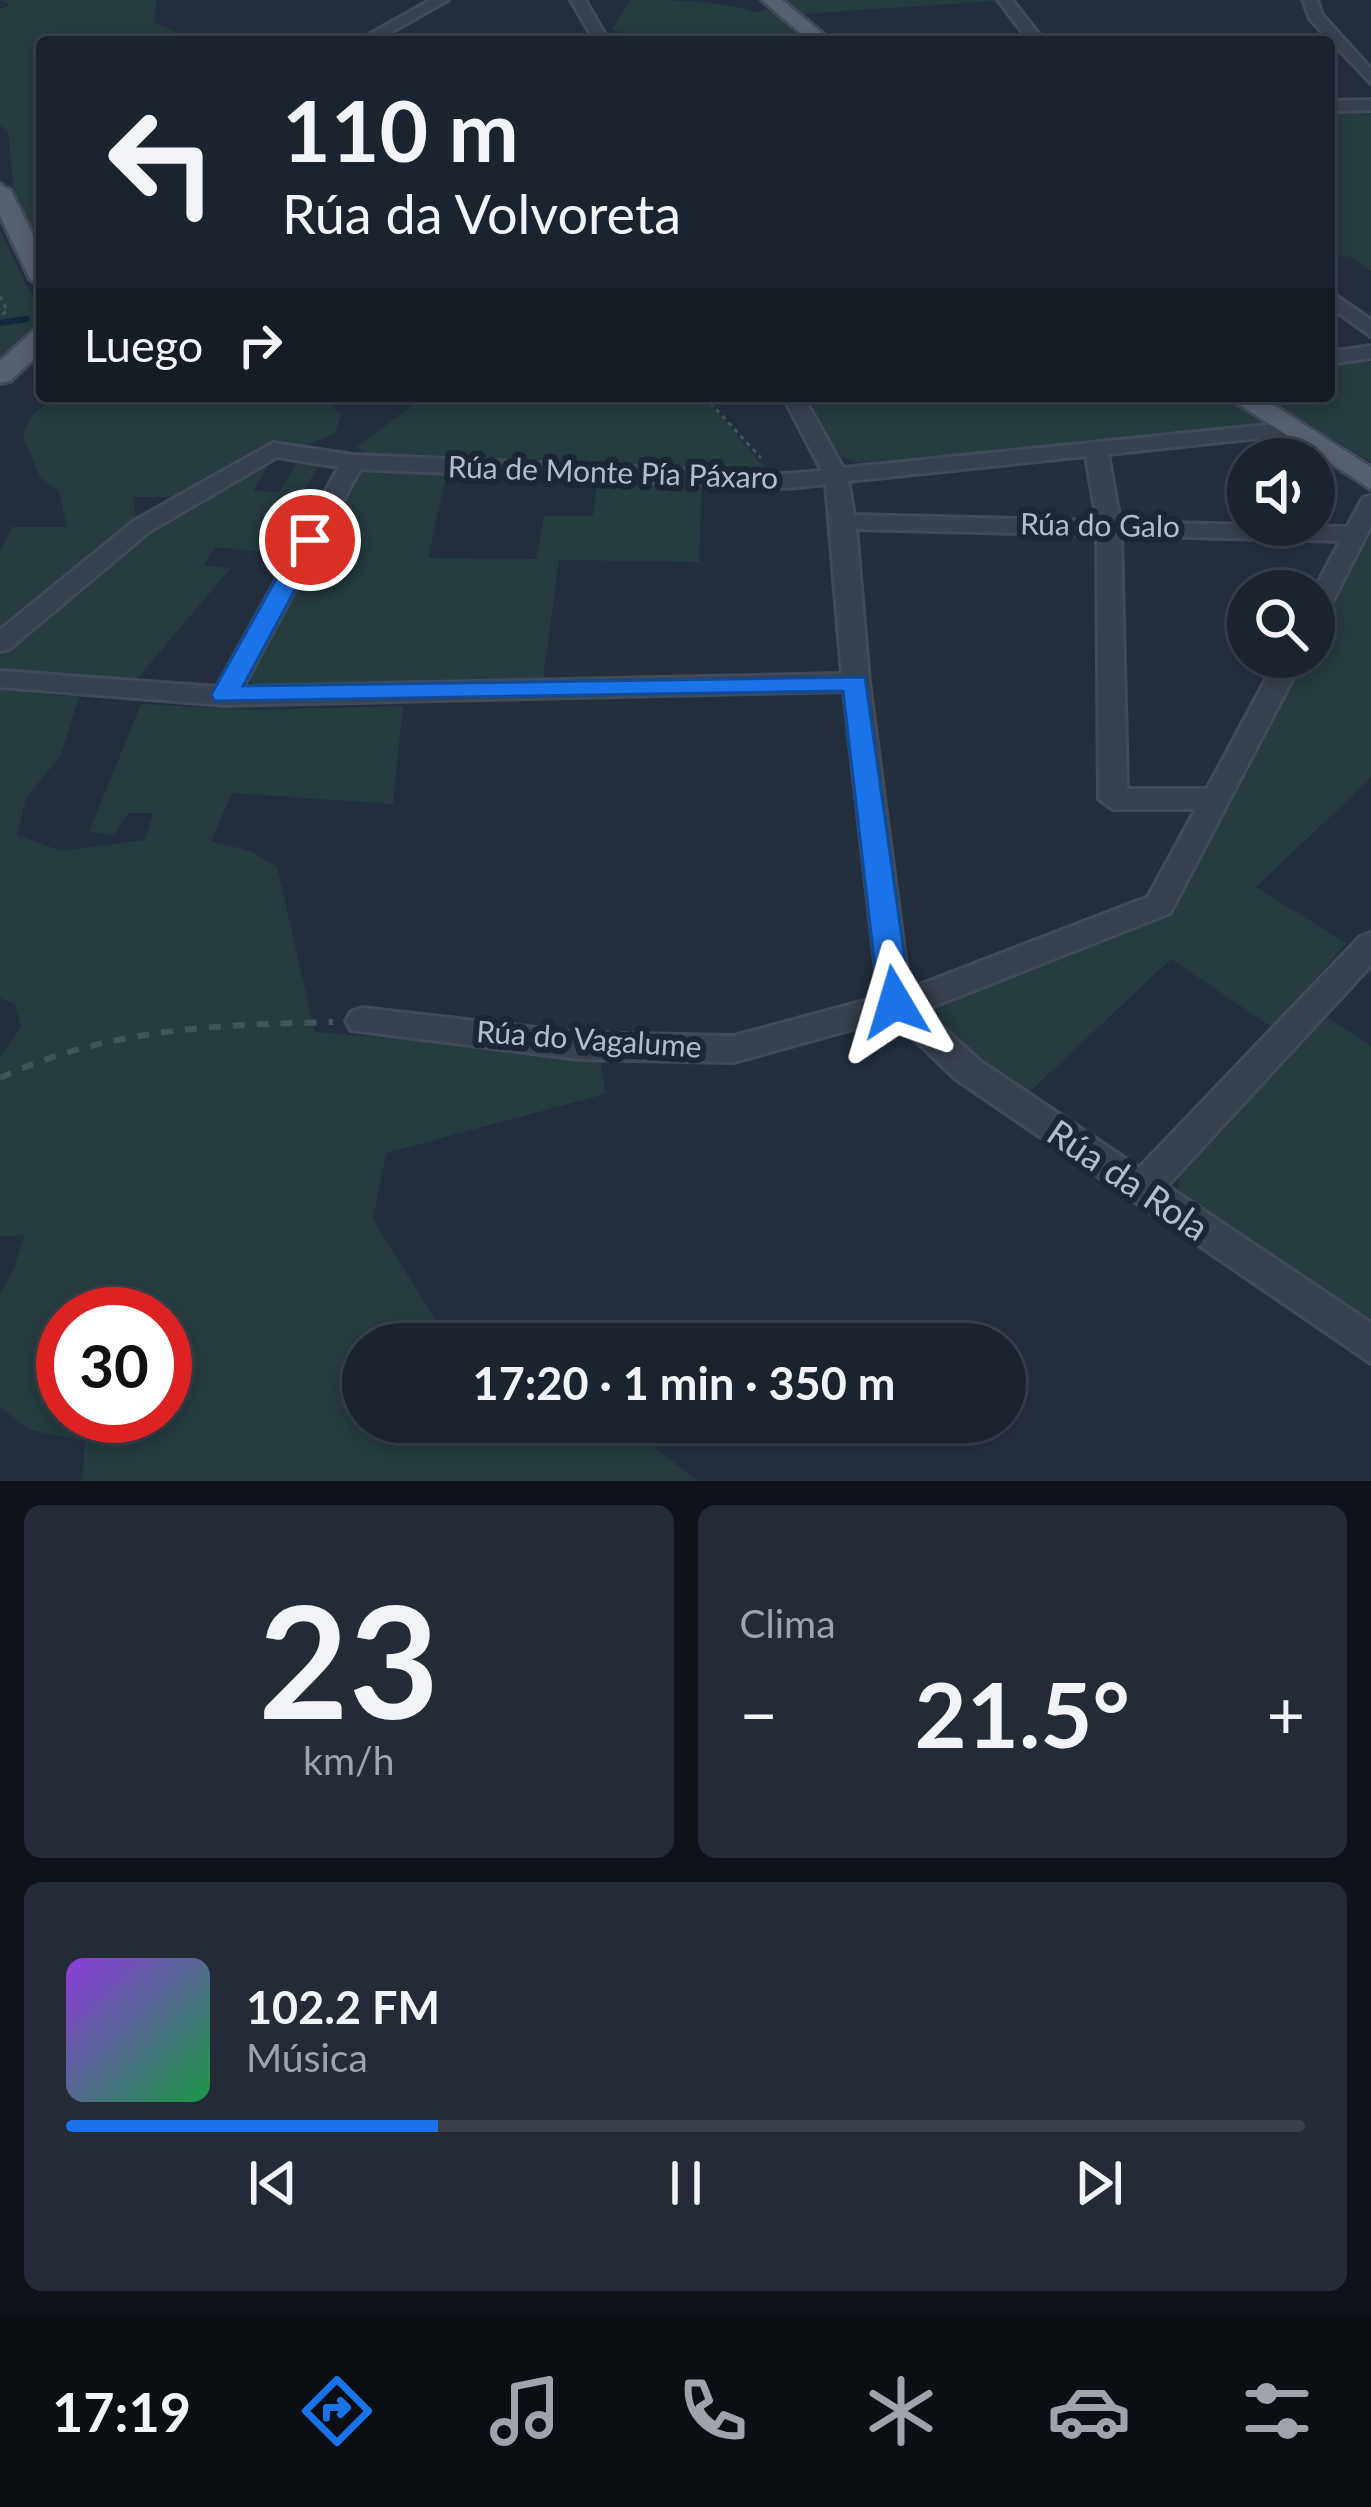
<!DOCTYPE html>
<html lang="es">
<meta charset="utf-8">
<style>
:root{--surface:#1b232e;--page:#242b36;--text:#f1f3f6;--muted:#a0a4aa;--line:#39404a;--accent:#1a73e8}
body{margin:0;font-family:Lato,sans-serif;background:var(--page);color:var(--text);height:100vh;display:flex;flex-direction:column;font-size:45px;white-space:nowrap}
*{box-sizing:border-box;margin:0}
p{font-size:39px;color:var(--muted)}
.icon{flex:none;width:66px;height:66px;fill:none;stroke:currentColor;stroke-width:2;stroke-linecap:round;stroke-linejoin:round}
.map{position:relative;height:1481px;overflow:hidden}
.sheet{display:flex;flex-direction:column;gap:24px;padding:24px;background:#0f1319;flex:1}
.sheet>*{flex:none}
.hud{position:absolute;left:36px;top:36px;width:1299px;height:366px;border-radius:12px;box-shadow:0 6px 18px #0003,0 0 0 3px var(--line);background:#1b232e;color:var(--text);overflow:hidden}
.tools{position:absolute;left:1227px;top:438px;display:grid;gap:24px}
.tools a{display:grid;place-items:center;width:108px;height:108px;border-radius:50%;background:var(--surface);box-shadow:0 6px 18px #0003,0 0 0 3px var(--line);font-size:60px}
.speed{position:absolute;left:36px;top:1287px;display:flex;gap:24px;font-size:60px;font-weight:700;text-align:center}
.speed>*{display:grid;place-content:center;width:156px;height:156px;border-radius:50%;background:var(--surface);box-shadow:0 6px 18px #0003,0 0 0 3px var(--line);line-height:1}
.speed .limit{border:18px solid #d22;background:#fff;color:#111}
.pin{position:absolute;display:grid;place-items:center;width:102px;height:102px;color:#fff;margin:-51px;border:6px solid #fff;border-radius:50%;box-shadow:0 3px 12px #0007}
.me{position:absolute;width:132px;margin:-66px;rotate:353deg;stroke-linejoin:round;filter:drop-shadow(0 0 9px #0008)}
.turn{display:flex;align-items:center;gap:42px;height:252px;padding:0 48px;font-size:54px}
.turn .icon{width:156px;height:156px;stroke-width:2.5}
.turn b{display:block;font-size:84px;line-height:102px}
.then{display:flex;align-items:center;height:114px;padding:0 48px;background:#0003;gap:24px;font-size:45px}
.big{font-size:90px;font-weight:700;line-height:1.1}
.sheet .widget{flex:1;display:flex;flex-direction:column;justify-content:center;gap:18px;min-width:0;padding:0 42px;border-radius:18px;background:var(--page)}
.sheet .dial{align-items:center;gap:0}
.dial b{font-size:156px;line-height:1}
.song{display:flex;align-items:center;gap:36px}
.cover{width:144px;height:144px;border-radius:18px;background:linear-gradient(135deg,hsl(270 70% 55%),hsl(140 70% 35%))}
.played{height:12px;border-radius:6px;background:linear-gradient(90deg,var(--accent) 30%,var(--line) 30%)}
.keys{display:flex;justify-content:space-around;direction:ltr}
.heat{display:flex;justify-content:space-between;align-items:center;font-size:66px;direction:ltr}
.sheet .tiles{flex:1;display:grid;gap:24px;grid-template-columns:1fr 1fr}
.widget:last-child{grid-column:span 2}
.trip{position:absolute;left:342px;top:1323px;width:684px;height:120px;border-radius:60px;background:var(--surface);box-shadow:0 6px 18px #0003,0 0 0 3px var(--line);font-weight:700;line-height:120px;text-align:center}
.dock{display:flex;height:192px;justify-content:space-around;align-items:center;background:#0b0e12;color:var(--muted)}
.dock .icon{width:84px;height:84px}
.dock .selected{color:var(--accent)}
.dock b{font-size:54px;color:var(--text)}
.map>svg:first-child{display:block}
.green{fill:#263c3f;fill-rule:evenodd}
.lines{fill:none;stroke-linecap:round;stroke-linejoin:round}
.stream{stroke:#17263c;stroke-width:6}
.minor-casing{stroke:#414a57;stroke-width:6}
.major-casing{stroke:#414a57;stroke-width:6}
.path-far1{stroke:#3f5557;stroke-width:3;stroke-dasharray:4.5 4.5;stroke-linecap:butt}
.path{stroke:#3f5557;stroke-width:6;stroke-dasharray:12 12;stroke-linecap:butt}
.minor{fill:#38414e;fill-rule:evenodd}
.major{fill:#56606e;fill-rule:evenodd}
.route{fill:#1a73e8;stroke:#114b97;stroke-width:3}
.labels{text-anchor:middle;stroke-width:12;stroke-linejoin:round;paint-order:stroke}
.street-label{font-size:30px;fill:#b4bcc9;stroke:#1d2633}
.near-street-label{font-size:36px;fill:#b4bcc9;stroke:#1d2633}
</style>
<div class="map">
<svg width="1371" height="1481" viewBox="0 0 1371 1481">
<rect width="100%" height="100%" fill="#242f3e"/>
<g class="green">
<path d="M0 0H157L154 22 197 42H42V252L15 200 8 131 0 125V9L10 5Z"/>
<path d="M631 0C667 0 723 0 753 12L775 8 815 42H669L611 30Z"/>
<path d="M786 0H995V1L802 14Z"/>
<path d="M1371 109V271L1349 256 1329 258V110Z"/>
<path d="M0 230 40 313 26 340 0 360Z"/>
<path d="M1371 356V462L1263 396H1329V363Z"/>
<path d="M55 396H356L331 405 341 416 334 434 173 497H134L136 528 0 635V553L12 527H67L59 491 40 477 23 437 30 417Z"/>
<path d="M424 396H704L769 473 370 458 357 447Z"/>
<path d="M807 396H1226L1266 427 857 463 838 455Z"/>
<path d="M272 459 253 491 279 492 297 463 318 466 303 493 310 494 303 508 317 510 293 555 215 547 204 565 231 568 136 680 0 672V652L158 520Z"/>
<path d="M362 470 447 473 428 558 536 559 544 516H593L597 481 702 485 699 562 559 560 543 679 266 691 251 686 248 671Z"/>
<path d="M1371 519V778L1256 887 1346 943 1273 1028 1171 959 1024 1097 933 1030 930 1011 1171 906 1254 758 1301 657H1314V631Z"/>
<path d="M0 690 79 697 61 755 26 798 17 835 61 851 145 840 153 813H128L114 835 89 832 141 704 261 710 403 706 393 804 232 793 211 841 253 852 277 867 315 1032 600 1055 605 1094 386 1153 373 1219 444 1334 498 1325 522 1344H363V1422H622L698 1481H82L85 1441 30 1430 0 1407V1293L14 1269 24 1235 0 1237V1057L21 1027 15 1004 0 998ZM63 1314H165V1416H63Z"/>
<path d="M1320 1013 1371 1046V1326L1178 1196 1180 1161Z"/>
</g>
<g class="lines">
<path class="stream" d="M0 323 27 319"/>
<g class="minor-casing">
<g id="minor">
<path d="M431 0H448L374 42H356Z"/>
<path d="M571 0H585L609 42H595Z"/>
<path d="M998 0H1012L1045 42H1030Z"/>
<path d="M1303 0H1317L1322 15 1371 69V83L1310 19Z"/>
<path d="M1371 100V110L1329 111V101Z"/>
<path d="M1329 291 1371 320V336L1329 306Z"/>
<path d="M1371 346V358L1329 364V352Z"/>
<path d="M783 396H803L843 468 1286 423 1297 429 1286 435 1108 454 1120 522 1347 527 1363 498 1371 496V526L1326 614 1314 622V591L1340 541 1121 535 1127 789H1207L1278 657H1304L1170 913 924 1010 980 1061 1139 1168 1360 937 1371 933V965L1167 1186 1371 1323V1363L956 1079 892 1018 734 1062 580 1059 351 1030 346 1021 351 1012 362 1008 580 1033 734 1036 879 997 844 691 225 705 0 687V671L217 687 339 467 277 457 150 531 9 649 0 651V630L134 521 273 443 353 455 787 474 822 471ZM1086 456 1097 521 854 515 848 481ZM360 469 787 488 826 484 842 674 243 687ZM856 529 1097 535 1099 799 1113 809H1196L1148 897 909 989 869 682Z"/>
</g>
</g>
<g class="major-casing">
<g id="major">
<path d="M762 0H782L833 42H811Z"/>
<path d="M0 184 11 191 42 253V286L30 279 0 216Z"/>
<path d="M42 329V351L10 381 0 383V361L33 331Z"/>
<path d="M1226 396H1259L1371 467V489Z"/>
</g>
</g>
<g class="path-far1">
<path d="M0 296 7 311 0 316"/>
<path d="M704 396 761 458"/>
</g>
<path class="path" d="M0 1078C107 1028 217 1025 333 1022"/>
<use href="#minor" class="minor"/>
<use href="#major" class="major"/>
</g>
<path class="route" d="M310 533 322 540 243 686 865 677 911 1002 906 1011 895 1015 884 1011 879 1002 843 691 215 701 211 695 298 540Z"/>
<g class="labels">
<g class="street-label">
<text transform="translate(613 473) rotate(2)" y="10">Rúa de Monte Pía Páxaro</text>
<text transform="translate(1100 526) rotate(1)" y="10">Rúa do Galo</text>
<text transform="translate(589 1040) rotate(4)" y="10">Rúa do Vagalume</text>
</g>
<g class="near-street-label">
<text transform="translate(1128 1180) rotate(34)" y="13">Rúa da Rola</text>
</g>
</g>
</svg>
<div class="tools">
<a><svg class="icon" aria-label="sound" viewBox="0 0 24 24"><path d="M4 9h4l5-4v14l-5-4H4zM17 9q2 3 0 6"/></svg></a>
<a><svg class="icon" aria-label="search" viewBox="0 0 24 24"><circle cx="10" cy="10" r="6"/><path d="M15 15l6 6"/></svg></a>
</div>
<div class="speed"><div class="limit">30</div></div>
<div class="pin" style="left:310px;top:540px;background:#d93025"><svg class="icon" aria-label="arrive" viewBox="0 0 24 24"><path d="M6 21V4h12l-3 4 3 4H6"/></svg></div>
<svg class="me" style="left:895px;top:1002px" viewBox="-20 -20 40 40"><path d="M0-17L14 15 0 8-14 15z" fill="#1a73e8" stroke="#fff" stroke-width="4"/></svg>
<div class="trip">17:20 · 1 min · 350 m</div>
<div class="hud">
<div class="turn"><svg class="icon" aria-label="left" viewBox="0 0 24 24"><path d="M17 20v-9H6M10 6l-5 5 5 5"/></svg><div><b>110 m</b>Rúa da Volvoreta</div></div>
<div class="then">Luego<svg class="icon" aria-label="right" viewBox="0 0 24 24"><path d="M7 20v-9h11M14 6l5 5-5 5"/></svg></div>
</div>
</div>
<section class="sheet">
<div class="tiles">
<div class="widget dial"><b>23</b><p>km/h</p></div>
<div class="widget"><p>Clima</p>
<div class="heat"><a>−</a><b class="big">21.5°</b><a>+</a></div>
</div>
<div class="widget">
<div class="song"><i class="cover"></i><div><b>102.2 FM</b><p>Música</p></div></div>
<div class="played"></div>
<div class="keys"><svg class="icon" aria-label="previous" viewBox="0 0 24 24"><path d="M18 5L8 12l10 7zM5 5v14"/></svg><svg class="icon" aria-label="pause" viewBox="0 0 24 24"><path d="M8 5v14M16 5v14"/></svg><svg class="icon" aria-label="next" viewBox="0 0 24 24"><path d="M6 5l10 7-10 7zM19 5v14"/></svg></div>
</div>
</div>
</section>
<nav class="dock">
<b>17:19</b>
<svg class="icon selected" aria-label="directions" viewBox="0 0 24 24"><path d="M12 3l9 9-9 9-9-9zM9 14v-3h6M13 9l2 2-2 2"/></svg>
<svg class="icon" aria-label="music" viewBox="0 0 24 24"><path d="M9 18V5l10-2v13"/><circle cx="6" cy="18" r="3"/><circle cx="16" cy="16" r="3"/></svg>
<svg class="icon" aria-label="phone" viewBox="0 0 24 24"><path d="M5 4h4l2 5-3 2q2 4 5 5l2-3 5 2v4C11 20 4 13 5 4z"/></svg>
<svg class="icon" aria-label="climate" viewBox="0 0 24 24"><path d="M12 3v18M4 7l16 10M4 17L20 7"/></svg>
<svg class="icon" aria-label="car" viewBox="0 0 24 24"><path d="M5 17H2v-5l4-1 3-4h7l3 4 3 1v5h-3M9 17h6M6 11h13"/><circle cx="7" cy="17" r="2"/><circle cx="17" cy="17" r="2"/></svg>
<svg class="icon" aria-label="filters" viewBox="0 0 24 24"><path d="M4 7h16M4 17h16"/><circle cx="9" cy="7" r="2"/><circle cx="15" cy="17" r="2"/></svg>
</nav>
